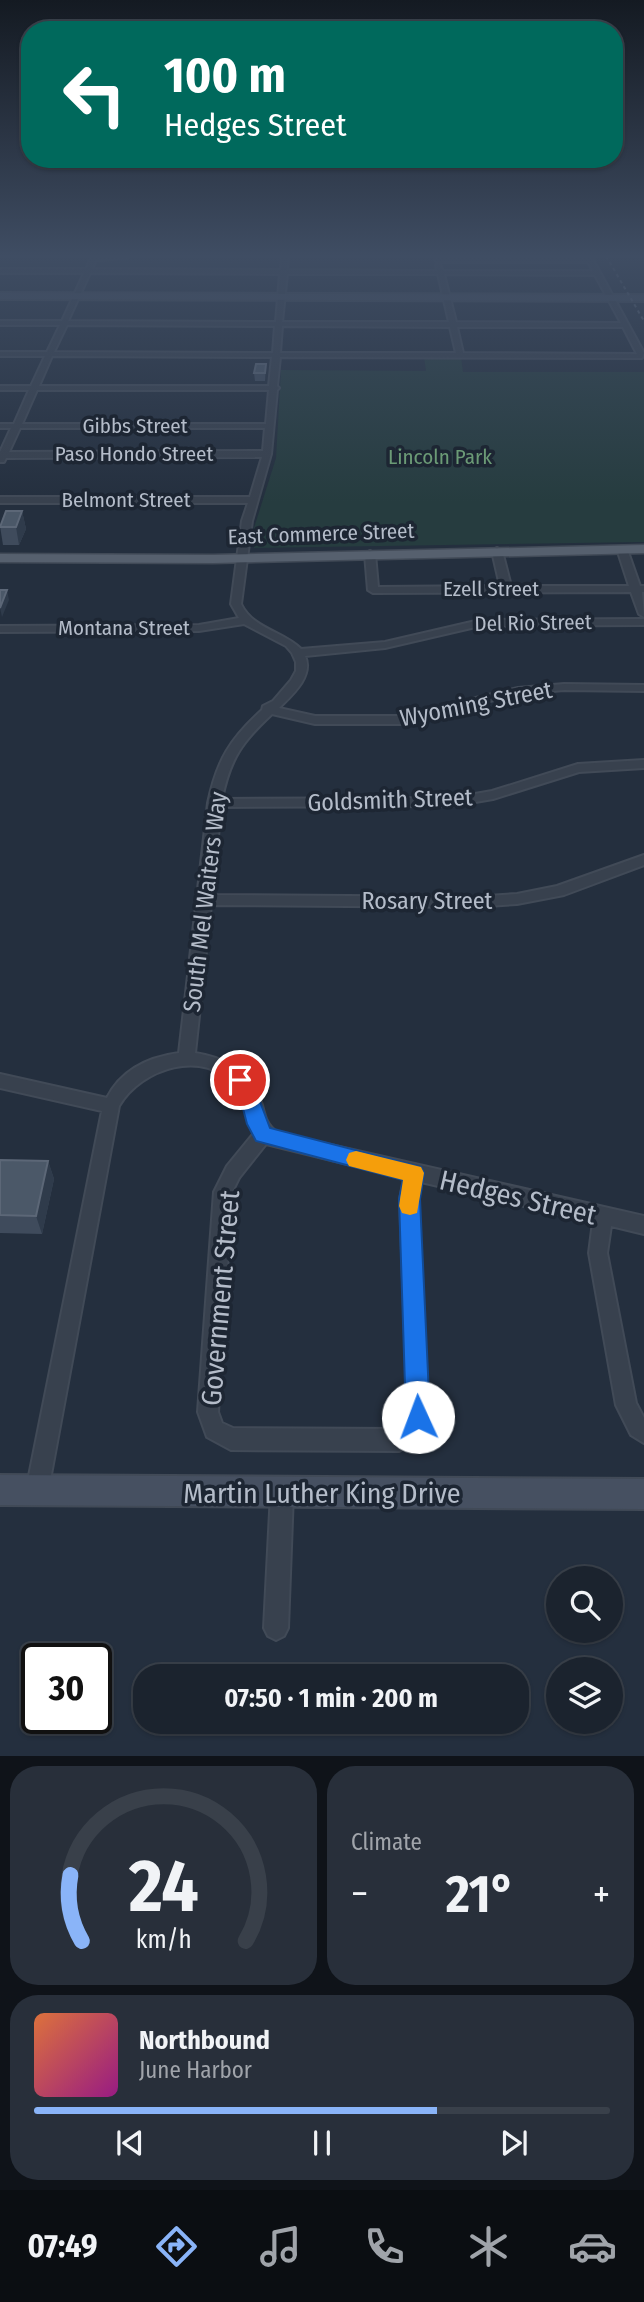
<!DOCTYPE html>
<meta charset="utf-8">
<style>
:root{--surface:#1b232e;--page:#282f3a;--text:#f1f3f6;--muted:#a0a4aa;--line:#39404a;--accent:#8ab4f8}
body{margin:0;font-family:"Fira Sans Condensed",sans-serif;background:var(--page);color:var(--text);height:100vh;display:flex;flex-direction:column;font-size:26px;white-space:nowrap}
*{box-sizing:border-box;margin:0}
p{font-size:23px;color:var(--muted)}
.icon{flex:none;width:38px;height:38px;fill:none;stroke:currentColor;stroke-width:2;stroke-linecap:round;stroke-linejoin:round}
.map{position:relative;height:1756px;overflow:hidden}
.sheet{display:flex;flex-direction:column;gap:10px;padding:10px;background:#0f1319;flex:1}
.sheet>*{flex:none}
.top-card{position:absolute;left:21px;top:21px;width:602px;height:147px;border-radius:28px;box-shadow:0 2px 5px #0004,0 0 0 2px var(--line);background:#00695c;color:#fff;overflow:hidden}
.tools{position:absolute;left:546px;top:1566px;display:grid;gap:14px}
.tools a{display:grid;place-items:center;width:77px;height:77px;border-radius:50%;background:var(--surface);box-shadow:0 2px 5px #0004,0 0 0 2px var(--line);font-size:35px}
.speed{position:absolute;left:21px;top:1643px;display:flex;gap:14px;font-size:35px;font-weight:700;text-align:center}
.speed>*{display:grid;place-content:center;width:91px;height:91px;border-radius:50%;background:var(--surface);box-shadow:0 2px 5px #0004,0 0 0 2px var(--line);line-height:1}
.speed .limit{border:4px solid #111;border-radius:10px;background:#fff;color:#111}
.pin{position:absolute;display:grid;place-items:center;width:60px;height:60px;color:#fff;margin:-30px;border:4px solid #fff;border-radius:50%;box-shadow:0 2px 7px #0007}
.me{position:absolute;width:77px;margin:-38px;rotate:358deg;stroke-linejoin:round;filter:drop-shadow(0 0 5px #0008)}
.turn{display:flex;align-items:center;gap:24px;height:147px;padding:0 28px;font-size:32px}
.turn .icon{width:91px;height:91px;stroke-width:2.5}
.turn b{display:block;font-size:49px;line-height:60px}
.big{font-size:52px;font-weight:700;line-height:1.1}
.sheet .tile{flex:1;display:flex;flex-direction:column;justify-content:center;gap:10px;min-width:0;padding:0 24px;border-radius:28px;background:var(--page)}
.sheet .dial{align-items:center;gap:0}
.dial svg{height:182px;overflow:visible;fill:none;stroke:var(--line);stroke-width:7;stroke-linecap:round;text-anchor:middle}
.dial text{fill:var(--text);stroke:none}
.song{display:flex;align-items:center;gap:21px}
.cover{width:84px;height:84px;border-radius:10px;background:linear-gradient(135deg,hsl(20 70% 55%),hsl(310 70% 35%))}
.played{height:7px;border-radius:4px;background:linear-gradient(90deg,var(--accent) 70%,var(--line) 70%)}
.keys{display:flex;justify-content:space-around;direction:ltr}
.heat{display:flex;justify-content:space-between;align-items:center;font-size:38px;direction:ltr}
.sheet .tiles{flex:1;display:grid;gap:10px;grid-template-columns:1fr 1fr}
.tile:last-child{grid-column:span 2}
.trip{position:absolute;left:133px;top:1664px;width:396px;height:70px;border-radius:28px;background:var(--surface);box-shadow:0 2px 5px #0004,0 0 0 2px var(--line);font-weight:700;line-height:70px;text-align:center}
.dock{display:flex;height:112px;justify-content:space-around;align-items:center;background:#0b0e12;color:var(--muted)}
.dock .icon{width:49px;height:49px}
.dock .current{color:var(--accent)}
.dock b{font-size:32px;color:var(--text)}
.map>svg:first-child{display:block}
.green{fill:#263c3f}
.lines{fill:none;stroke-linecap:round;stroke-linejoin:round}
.street-casing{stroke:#414a57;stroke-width:4}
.secondary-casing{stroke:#414a57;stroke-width:4}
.primary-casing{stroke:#414a57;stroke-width:3}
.street{fill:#38414e;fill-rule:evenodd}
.secondary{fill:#465061;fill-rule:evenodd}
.primary{fill:#56606e;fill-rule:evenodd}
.rail{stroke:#5a6575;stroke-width:2;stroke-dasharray:3.5 3.5;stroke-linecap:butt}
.wall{fill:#3f4b5c}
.shaded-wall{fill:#2f3b4b}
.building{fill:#4b5868;stroke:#5c6777;stroke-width:2}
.route{fill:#1a73e8;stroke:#114b97;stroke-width:2}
.slow{fill:#f59e0b}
.labels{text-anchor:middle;stroke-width:7;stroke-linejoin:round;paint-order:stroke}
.far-street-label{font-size:21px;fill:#b4bcc9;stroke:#1d2633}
.far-park-label{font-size:21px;fill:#6b9a76;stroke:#1d2633}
.street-label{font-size:24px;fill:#b4bcc9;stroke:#1d2633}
.near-street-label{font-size:28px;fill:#b4bcc9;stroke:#1d2633}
</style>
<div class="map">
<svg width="644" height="1756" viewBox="0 0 644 1756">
<rect width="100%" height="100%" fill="#242f3e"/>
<path class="green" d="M424 357H461L463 372H644V542L254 548 253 531 276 458 281 370 426 371Z"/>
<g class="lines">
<g class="street-casing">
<g id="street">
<path d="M92 256 128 258 96 260 92 269 281 270 282 256H288L287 270 437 271 436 265 439 263 443 271H593L588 262H438L435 260 438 258 591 256 644 353 642 358 280 357 277 386 279 388 277 390 271 454 252 521 241 604C253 629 283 631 301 649L385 642 480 620 644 619V625L480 626 385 648 305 656C314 676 292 695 279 708L315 716H400L518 688 564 684 644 685V691L564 690 518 694 400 724H315L272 714C243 741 230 758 222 799L452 798 492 791 578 764 644 760V768L579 772 493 799 452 806 221 807 212 895 473 897 517 894 557 886 644 855V865L564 895 517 904 473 907 211 905 195 1053C227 1058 252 1072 262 1105 265 1117 267 1126 278 1133L644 1216V1234L611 1226 607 1253 636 1403 644 1418V1443L631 1435 616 1405 589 1253 593 1222 421 1182 418 1199 428 1417 418 1440 399 1451 231 1450 207 1437 198 1412 214 1192 227 1166 254 1133C247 1118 246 1100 236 1087 205 1047 141 1068 119 1106L48 1491 45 1499 37 1502 29 1499 26 1491 102 1111 0 1088V1074L107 1098C121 1070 149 1057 179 1053L208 803C217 760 230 739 262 710L263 706 273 701 291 680 296 671V662L292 653 286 646 244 624 199 631 0 632V626L199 625 239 618 231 604 242 521 248 503H0V497H250L262 457 6 458 4 462H0V452L11 428H0V424H14L29 390H0V386H31L45 356H0V352H47L60 325H0V321H62L84 273H0V269H86ZM90 273 280 274 276 322 68 321ZM287 274H438L449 322H282ZM444 274 595 275 621 323 456 322ZM67 325 275 326 273 353 54 352ZM282 326 450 327 456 353H280ZM457 327H623L637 354 463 353ZM52 356 272 357 269 386H39ZM37 390H269L266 424H22ZM20 428H265L263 451 9 452ZM266 1144 404 1178 400 1199 408 1417 404 1426 397 1429 233 1428 222 1423 218 1412 232 1192 239 1178Z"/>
<path d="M622 546 627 549 640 586H644V592H642L644 617 639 614 631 592 373 593 368 590 365 554 370 551 375 554 378 587 500 586 492 551 497 548 502 551 511 586H629L617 549Z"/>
<path d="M282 1482 290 1485 293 1493 288 1628 284 1636 276 1640 268 1636 264 1628 271 1493 274 1485Z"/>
</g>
</g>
<g class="secondary-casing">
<g id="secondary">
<path d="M0 293 644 295V301L0 299Z"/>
<path d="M0 1475 644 1479V1509L0 1505Z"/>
</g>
</g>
<g class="primary-casing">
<path id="primary" d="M644 545V553L213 563 0 562V554L213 555Z"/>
</g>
<use href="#street" class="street"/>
<use href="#secondary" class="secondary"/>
<use href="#primary" class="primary"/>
<path class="rail" d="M606 256 644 321"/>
</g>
<g class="wall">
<path d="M266 364 265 381H255L254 373Z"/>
<path d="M22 511 26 529 19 545H3L0 526Z"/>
<path d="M0 1160 48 1161 54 1179 42 1234 0 1233Z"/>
</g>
<g class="shaded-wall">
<path d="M22 511 26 529 19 545 16 527Z"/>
<path d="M7 590 9 600 2 617 0 608Z"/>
<path d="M48 1161 54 1179 42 1234 36 1216Z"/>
</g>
<g class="building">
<path d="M256 364H266L265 373H254Z"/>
<path d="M6 511H22L16 527H0Z"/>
<path d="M0 590H7L0 608Z"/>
<path d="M0 1160 48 1161 36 1216 0 1215Z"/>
</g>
<linearGradient id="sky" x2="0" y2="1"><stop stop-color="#141a22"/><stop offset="0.51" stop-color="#3f4d63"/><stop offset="1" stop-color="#3f4d63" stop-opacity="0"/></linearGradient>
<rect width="644" height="502" fill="url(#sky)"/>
<path class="route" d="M240 1072 253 1083 270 1128 421 1167 424 1173 420 1199 430 1417 426 1425 418 1429 409 1425 406 1417 399 1199 403 1180 256 1141 247 1124 239 1093 230 1080 233 1075Z"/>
<path class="slow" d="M356 1151 421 1167 424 1173 417 1213 410 1215 402 1213 399 1206 403 1180 349 1166 346 1160 349 1153Z"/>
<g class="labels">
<g class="far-street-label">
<text x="135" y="433">Gibbs Street</text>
<text x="134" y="461">Paso Hondo Street</text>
<text x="126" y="507">Belmont Street</text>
<text transform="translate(321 534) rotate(-2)" y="7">East Commerce Street</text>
<text x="491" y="596">Ezell Street</text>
<text transform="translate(533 623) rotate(-1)" y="7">Del Rio Street</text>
<text x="124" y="635">Montana Street</text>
</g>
<g class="far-park-label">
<text x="440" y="464">Lincoln Park</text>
</g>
<g class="street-label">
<text transform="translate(476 704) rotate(-11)" y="8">Wyoming Street</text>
<text transform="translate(390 800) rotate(-2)" y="8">Goldsmith Street</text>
<text x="427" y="909">Rosary Street</text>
<text transform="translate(205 902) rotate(-83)" y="8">South Mel Waiters Way</text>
</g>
<g class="near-street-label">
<text transform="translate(518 1197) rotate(13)" y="10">Hedges Street</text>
<text transform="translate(220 1298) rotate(-85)" y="10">Government Street</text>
<text x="322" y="1503">Martin Luther King Drive</text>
</g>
</g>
</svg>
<div class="tools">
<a><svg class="icon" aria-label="search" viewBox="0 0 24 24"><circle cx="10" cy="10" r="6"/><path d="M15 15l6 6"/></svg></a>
<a><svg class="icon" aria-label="layers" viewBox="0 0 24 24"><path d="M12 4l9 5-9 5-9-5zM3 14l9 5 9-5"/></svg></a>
</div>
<div class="speed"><div class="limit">30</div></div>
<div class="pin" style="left:240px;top:1080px;background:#d93025"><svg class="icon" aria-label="arrive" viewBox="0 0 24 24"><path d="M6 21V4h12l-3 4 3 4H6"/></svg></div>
<svg class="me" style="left:418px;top:1417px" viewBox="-20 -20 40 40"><circle r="19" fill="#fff"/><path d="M0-13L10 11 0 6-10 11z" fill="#1a73e8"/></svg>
<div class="trip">07:50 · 1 min · 200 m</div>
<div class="top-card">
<div class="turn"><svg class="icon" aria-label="left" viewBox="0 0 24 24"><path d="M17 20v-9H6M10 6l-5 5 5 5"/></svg><div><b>100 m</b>Hedges Street</div></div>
</div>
</div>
<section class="sheet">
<div class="tiles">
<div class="tile dial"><svg viewBox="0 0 100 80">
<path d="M14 69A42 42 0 1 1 86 69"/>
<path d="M14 69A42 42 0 0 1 9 40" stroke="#8ab4f8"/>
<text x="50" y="56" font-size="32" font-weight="700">24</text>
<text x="50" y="72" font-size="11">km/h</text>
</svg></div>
<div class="tile"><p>Climate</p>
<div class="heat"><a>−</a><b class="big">21°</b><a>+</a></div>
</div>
<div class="tile">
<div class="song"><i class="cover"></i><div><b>Northbound</b><p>June Harbor</p></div></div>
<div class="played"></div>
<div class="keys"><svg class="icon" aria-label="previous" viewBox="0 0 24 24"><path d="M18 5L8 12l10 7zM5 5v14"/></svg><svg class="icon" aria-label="pause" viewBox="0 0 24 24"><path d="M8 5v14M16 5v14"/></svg><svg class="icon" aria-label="next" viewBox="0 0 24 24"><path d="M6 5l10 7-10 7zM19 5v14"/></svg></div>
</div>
</div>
</section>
<nav class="dock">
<b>07:49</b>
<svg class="icon current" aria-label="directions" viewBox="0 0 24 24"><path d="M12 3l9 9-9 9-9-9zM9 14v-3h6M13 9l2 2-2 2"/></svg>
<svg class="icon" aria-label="music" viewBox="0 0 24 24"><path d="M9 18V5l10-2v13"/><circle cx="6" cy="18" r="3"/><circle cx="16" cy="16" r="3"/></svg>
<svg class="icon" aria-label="phone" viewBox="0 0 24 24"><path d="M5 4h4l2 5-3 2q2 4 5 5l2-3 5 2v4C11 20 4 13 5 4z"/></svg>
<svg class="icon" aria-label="climate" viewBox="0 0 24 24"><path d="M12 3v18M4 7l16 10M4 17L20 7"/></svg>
<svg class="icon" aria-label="car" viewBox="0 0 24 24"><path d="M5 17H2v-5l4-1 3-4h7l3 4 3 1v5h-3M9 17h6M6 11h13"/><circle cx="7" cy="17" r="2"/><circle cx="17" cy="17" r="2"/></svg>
</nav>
